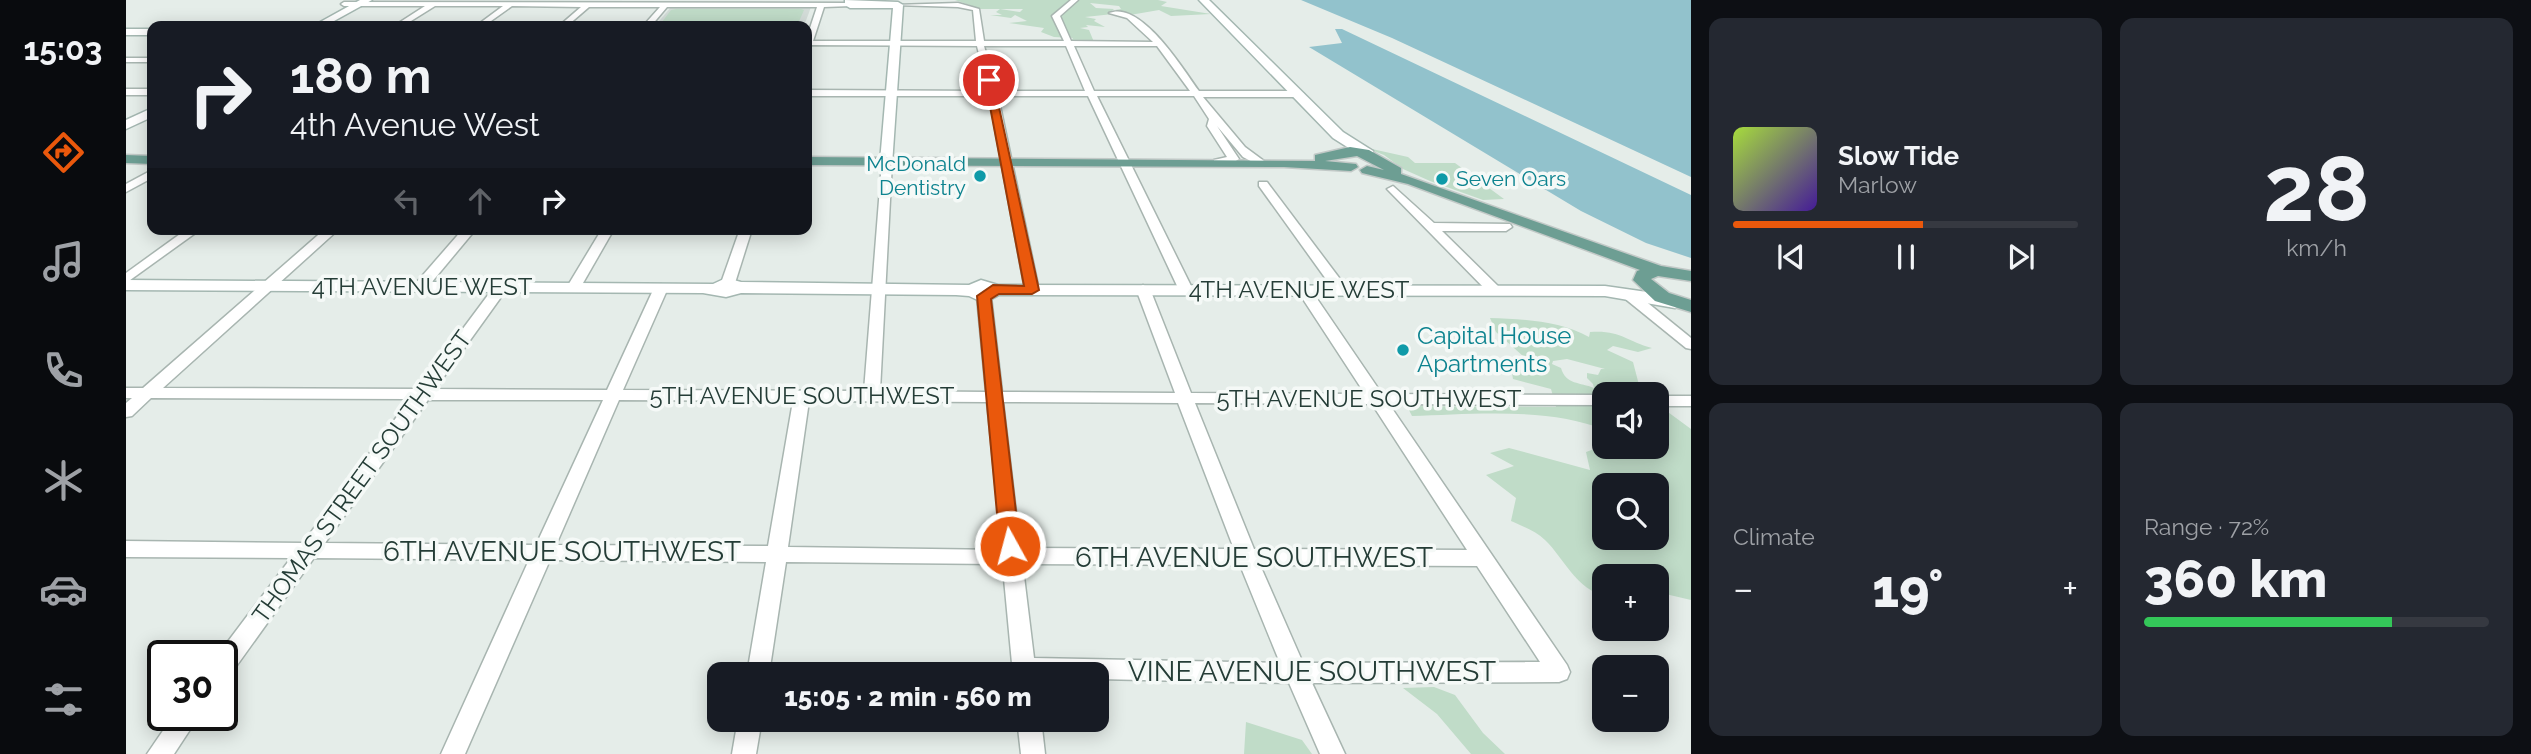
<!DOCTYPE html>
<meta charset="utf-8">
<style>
:root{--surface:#171b24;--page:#242831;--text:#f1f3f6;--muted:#9ea1a6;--line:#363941;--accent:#ea580c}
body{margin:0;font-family:Raleway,sans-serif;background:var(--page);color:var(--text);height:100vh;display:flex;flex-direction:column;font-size:26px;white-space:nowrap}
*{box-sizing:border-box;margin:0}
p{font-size:23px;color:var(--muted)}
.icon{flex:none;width:38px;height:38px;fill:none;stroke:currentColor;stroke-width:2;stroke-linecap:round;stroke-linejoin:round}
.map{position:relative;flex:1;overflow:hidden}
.drawer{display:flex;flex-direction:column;gap:18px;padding:18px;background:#0d0f14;width:840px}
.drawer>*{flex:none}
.banner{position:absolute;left:21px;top:21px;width:665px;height:214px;border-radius:14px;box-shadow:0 4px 18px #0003;background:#171b24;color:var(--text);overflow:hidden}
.tools{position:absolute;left:1466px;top:382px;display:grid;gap:14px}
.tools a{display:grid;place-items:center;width:77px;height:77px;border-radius:14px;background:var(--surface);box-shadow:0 4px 18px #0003;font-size:35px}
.speed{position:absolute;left:21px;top:640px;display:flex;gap:14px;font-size:35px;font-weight:700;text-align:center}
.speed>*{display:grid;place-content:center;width:91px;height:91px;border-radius:50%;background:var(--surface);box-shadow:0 4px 18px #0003;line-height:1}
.speed .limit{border:4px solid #111;border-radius:10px;background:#fff;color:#111}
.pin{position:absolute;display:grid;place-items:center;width:60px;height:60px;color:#fff;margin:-30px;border:4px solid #fff;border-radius:50%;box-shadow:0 2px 7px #0007}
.me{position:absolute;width:77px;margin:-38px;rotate:353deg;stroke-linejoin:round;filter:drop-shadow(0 0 5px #0008)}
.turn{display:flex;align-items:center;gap:24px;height:147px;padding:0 28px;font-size:32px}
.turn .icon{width:91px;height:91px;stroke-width:2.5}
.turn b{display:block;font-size:49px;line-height:60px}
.lanes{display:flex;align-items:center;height:66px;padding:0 28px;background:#0003;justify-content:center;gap:35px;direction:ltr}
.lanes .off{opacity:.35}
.big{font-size:52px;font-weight:800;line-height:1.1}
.drawer .tile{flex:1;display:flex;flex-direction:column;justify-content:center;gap:10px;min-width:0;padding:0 24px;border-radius:14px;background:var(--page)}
.drawer .dial{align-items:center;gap:0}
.dial b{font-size:91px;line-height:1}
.song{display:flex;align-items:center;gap:21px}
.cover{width:84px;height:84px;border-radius:10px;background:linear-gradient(135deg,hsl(80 70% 55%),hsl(260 70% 35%))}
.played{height:7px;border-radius:4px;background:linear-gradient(90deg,var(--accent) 55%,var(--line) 55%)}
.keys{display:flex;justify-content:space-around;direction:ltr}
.heat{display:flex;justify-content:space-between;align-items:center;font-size:38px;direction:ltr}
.charge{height:10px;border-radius:5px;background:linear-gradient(90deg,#34c759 72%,var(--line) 0)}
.drawer .tiles{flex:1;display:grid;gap:18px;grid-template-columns:repeat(2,1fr)}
.trip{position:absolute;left:581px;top:662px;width:402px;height:70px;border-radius:14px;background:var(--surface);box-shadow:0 4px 18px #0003;font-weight:800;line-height:70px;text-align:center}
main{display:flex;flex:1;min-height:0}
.menu{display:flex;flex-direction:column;width:126px;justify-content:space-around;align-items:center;background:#090b0e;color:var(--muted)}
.menu .icon{width:49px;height:49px}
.menu .active{color:var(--accent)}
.menu b{font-size:32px;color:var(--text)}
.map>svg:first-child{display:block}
.built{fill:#d3dcd8}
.green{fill:#c0dcc8;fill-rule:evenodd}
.water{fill:#92c2cc}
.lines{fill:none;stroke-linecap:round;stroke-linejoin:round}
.street-casing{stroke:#a8b5b0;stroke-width:3}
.secondary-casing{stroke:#a4b7b1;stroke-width:3}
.primary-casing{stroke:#c2c9c7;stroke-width:3}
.street{fill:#fff;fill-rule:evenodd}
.secondary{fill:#fff;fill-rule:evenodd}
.primary{fill:#6d9e93;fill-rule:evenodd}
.route{fill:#ea580c;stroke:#983908;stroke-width:2}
.culture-dot{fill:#0f9aa8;stroke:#f5f9f7;stroke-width:2.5}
.labels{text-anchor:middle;stroke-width:7;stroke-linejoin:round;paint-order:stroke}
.far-culture-label{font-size:21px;fill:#0d838f;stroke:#f5f9f7;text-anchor:end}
.street-label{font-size:24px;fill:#253d37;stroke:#f5f9f7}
.culture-label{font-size:24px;fill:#0d838f;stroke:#f5f9f7;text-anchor:start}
.near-street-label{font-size:28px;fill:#253d37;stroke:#f5f9f7}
</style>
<main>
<nav class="menu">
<b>15:03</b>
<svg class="icon active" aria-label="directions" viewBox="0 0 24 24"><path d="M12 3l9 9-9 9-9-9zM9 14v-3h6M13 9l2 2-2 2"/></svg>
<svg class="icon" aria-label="music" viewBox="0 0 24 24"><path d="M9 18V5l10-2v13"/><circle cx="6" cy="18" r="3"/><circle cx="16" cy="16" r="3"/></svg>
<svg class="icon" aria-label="phone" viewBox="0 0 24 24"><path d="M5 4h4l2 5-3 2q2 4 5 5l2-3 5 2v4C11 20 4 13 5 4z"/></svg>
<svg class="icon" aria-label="climate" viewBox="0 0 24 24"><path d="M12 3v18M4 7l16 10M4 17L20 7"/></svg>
<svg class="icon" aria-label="car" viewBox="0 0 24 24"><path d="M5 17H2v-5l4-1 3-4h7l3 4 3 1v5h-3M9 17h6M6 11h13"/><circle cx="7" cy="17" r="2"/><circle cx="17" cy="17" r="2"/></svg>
<svg class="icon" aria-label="filters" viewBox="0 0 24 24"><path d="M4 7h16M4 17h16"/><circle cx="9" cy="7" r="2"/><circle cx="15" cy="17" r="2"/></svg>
</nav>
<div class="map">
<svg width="1565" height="754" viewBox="0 0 1565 754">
<rect width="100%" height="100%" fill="#e5ede9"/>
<path class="built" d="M545 7H685L678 26H529Z"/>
<g class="green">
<path d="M829 0H1032L1041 2 1035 6 1085 14 1045 16 1033 10 1004 15 989 10 995 9 993 6 964 3 970 8 988 9 983 13 987 14 959 17 970 19 968 21 979 27 960 25 962 27 954 28 963 30 968 42 945 41 947 38 928 37 915 32 918 28 883 23 901 21 889 15 885 18 864 15H876L870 12 874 9 894 12 897 9H855Z"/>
<path d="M550 9H675L678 10 671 26H533L545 10Z"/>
<path d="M1237 147 1282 157 1289 163H1329L1378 199 1357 200 1304 181 1277 169 1258 155Z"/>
<path d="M1364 318C1397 319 1434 321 1463 337L1464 332C1496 330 1499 341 1526 348L1512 352 1487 346 1481 350 1507 362 1513 385 1522 394H1479V430C1424 407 1345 414 1286 416L1281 406 1430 407 1425 389 1387 379 1386 373 1407 365 1370 332ZM1441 359 1479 369H1475L1472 375 1461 373V378L1467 384 1468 388C1454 382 1440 385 1435 368L1426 364 1427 361Z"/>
<path d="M1531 404 1565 429V600L1531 592V576H1479V595C1451 591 1438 558 1419 540 1410 531 1396 526 1385 521L1390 498 1360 475 1388 466 1364 453 1383 448 1464 470 1460 452 1477 446 1479 441V446H1531ZM1479 485H1531V537H1479Z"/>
<path d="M1308 687 1329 695 1357 733 1379 754H1345L1311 714 1277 688Z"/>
<path d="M1120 722 1176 740 1186 754H1118Z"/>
</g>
<g class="water">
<path d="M1175 0H1565V177L1266 38Z"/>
<path d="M1209 29H1216L1565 195V258L1520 243 1455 211 1183 47 1216 43Z"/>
</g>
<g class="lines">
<g class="street-casing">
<g id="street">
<path d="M945 0H952L934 16 945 41 1027 42 1001 18 983 13C1015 0 1057 69 1073 91H1173L1178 94 1173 97H1077L1119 147 1138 161V165L1134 166 1117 157 1091 126 1113 159 1108 162 1088 164V160L1101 157 1081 126 1083 119 1068 96H971L1067 290 1065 293 1060 294 1053 290 962 96H872L913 290 906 294 899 290 863 96H681V90L862 91 851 46 686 45 681 50V37L691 7H541L525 26H517L534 7H463L441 26H433L455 7 386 6 358 26H350L377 6H309L277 26H268L299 6H218L215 4 218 2 724 3 726 6 698 7 687 41H850L847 10 832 7 769 5 832 3 853 9 858 41H938L926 16ZM858 46H940L959 91H871ZM948 46H1031L1064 91H968Z"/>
<rect x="0" y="58" width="26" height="4"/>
<rect x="0" y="89" width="26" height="6"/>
<path d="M761 159 766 162 754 391 860 392 851 297 858 293 865 297 876 392 1049 393 1010 289 1017 285 1024 289 1065 393 1239 394 1171 290 1178 286 1183 287 1256 394 1479 395V405L1263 404 1441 665 1444 672 1441 679 1433 682 1186 683 1219 754H1194L1163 683 971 679V674H887L877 568 880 562 887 560 894 562 897 568 908 658 1154 663 1114 565 899 564 892 562 889 556 892 550 899 548 1108 549 1052 403 877 402 894 546 891 551 879 552 881 556 878 562 871 564 660 562 643 674H621L640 562 424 560 339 754H315L403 560 188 558 104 675 96 678V656H91L165 558 0 557V541L177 543 284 399 25 398 6 416 0 417V403L6 398H0V388H17L199 229H213L37 388 292 389 371 283 376 282 383 286 309 389 481 390 528 288 535 284 542 288 497 390 738 391 756 162ZM302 400H477L410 545 199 543ZM493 400 667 401 642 546 430 545ZM683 401 861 402 876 550 662 547ZM1069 403 1246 404 1341 550 1128 549ZM1134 565 1351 566 1414 662 1177 663Z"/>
<path d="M26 170V178L0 192V184Z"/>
<path d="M1133 182H1141L1220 287 1222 290 1220 293H1210L1133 186Z"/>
<path d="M1267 186 1308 223 1384 224 1386 227 1380 231H1316L1374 288 1376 291 1374 294H1364L1263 191 1261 189Z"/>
<path d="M61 229H75L0 283V273Z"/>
<path d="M337 229H350L300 289H290L288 286 290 283Z"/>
<path d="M476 229H488L453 290H443L441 287Z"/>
<path d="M614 229H626L609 283 602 287 595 283Z"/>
<path d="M1502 290 1507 291 1565 338V349L1560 348 1497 297 1495 294Z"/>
<rect x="1531" y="396" width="34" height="10"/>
<path d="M47 716H73L48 754H21Z"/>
<path d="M612 719H636L630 754H606Z"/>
<path d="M891 719H915L919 754H895Z"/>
</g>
</g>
<g class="secondary-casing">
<g id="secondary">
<path d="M234 0H246L199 26H187Z"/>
<path d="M719 0 772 2 777 5 766 165H756L754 162 767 8H724L719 5Z"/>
<path d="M1073 0H1083L1217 132 1247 151V157H1237L1207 138Z"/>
<rect x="0" y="29" width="26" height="6"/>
<path d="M26 108V117L0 129V120Z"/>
<path d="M600 278 615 282 843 285 855 280 872 285 1479 286 1549 296 1558 302 1549 308 1479 296 873 295 858 303 843 296 830 295 615 293 600 297 577 293 0 290V280L587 284Z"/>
</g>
</g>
<g class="primary-casing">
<g id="primary">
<path d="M1224 147 1243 150 1275 168V174L1535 266 1565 271V281L1532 276 1525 279 1543 293 1565 300V312L1529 301 1507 280 1511 271 1514 270 1282 184 1236 173 1234 170 1241 166 1258 170 1231 156 1199 161 1230 164 1232 167 1225 171 1158 167 681 165V157L1189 161V155Z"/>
<path d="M0 155 26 156V164L0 163Z"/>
</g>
</g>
<use href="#street" class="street"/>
<use href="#secondary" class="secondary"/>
<use href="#primary" class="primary"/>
</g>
<path class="route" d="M863 78 867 80 913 290 906 294H873L865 299 894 546 891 552 884 554 877 552 874 546 851 296 867 285 898 286 859 80Z"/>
<g class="culture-dot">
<circle cx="854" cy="176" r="7"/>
<circle cx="1316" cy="179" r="7"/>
<circle cx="1277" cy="350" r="7"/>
</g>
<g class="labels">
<g class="far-culture-label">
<text x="840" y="171">McDonald<tspan x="840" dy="24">Dentistry</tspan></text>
<text x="1330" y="186" text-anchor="start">Seven Oars</text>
</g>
<g class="street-label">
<text x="296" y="295">4TH AVENUE WEST</text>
<text x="1173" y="298">4TH AVENUE WEST</text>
<text x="676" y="404">5TH AVENUE SOUTHWEST</text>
<text x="1243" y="407">5TH AVENUE SOUTHWEST</text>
<text transform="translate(236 477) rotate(-54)" y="8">THOMAS STREET SOUTHWEST</text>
</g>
<g class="culture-label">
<text x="1291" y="344">Capital House<tspan x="1291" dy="28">Apartments</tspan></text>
</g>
<g class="near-street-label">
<text x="436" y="561">6TH AVENUE SOUTHWEST</text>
<text x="1128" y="567">6TH AVENUE SOUTHWEST</text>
<text x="1186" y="681">VINE AVENUE SOUTHWEST</text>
</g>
</g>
</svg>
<div class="tools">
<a><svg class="icon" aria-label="sound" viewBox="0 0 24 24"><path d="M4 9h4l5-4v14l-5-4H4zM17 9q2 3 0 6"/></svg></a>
<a><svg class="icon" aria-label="search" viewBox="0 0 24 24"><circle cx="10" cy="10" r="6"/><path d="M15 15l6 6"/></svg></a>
<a>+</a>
<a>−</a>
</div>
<div class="speed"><div class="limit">30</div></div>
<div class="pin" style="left:863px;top:80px;background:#d93025"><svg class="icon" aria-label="arrive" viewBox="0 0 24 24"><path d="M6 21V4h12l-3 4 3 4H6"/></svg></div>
<svg class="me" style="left:884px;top:546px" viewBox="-20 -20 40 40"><circle r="17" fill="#ea580c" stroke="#fff" stroke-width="3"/><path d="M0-11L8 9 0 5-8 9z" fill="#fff"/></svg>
<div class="trip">15:05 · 2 min · 560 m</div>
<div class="banner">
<div class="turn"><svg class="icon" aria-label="right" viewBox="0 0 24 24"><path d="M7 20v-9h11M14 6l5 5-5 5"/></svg><div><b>180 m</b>4th Avenue West</div></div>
<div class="lanes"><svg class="icon off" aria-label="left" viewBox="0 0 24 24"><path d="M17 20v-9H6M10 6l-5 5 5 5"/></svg><svg class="icon off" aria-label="ahead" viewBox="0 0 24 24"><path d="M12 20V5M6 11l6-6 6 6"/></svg><svg class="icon" aria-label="right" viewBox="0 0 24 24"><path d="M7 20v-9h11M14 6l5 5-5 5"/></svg></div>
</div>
</div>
<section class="drawer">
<div class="tiles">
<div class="tile">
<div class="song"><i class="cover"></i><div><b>Slow Tide</b><p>Marlow</p></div></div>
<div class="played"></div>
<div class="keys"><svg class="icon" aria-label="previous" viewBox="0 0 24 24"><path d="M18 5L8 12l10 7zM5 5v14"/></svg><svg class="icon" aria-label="pause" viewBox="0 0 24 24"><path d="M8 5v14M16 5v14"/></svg><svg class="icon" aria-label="next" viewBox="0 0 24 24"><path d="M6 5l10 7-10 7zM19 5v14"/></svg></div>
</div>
<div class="tile dial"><b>28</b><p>km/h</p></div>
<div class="tile"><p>Climate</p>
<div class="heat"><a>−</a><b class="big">19°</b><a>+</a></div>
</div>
<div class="tile"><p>Range · 72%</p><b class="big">360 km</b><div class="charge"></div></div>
</div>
</section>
</main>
